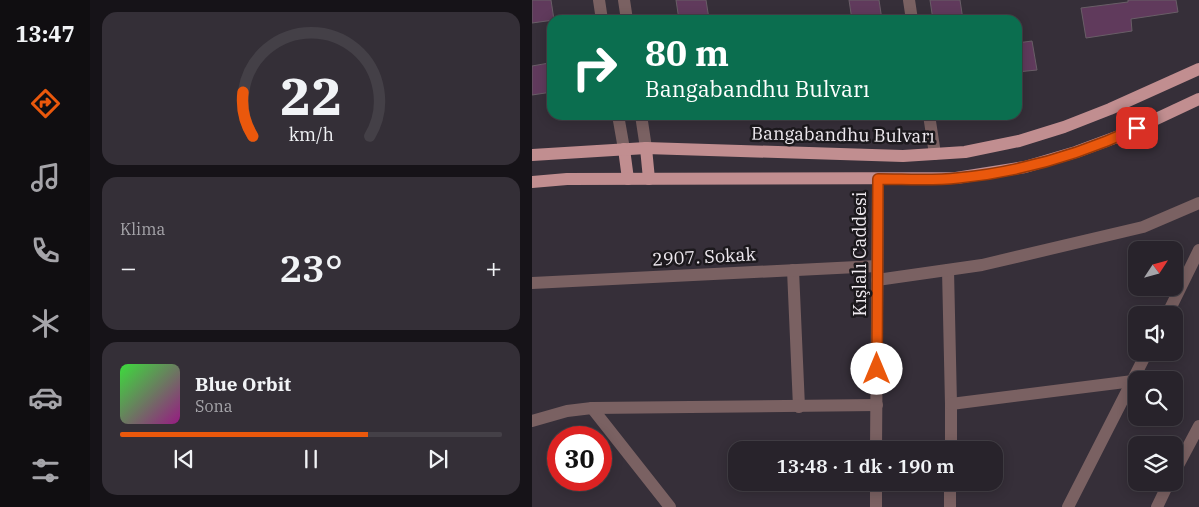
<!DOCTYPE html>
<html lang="tr">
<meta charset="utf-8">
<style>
:root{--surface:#28232b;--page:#342f37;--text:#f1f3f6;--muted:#a5a4a9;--line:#444047;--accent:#ea580c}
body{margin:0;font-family:"IBM Plex Serif",serif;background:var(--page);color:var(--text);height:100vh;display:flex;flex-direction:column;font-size:19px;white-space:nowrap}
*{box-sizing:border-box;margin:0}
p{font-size:16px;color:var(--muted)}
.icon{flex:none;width:28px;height:28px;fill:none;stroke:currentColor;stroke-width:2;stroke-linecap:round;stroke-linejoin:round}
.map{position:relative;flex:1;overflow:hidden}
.panel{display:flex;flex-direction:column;gap:12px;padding:12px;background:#161318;width:442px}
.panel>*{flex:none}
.guide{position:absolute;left:15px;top:15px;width:475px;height:105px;border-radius:15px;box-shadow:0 2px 12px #0003,0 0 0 1px var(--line);background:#0b6e4f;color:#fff;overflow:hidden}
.needle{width:32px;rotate:54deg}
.controls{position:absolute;left:596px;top:241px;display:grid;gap:10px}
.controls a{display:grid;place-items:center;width:55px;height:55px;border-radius:10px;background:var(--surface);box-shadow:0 2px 12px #0003,0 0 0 1px var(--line);font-size:25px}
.speed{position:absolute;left:15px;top:426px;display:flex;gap:10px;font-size:25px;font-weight:700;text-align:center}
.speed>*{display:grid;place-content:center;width:65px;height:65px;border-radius:50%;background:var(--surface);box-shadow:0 2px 12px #0003,0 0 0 1px var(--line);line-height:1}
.speed .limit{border:8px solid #d22;background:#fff;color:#111}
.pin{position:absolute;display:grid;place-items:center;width:42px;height:42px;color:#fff;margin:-21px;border-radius:10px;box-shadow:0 2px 8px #0006}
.me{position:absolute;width:55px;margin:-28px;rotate:0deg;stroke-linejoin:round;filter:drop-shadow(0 0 4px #0008)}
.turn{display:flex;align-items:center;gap:18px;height:105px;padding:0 15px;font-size:22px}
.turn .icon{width:65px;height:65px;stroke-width:2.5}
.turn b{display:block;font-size:35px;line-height:42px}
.big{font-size:38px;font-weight:600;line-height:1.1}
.panel .widget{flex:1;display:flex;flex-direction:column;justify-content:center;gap:8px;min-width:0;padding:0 18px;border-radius:15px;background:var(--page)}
.panel .dial{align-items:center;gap:0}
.dial svg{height:130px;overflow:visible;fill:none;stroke:var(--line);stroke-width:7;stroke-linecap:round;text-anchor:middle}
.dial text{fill:var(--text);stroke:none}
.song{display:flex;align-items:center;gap:15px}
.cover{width:60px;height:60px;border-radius:8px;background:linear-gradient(135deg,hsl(120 70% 55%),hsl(310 70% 35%))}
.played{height:5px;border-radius:2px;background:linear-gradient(90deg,var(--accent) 65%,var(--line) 65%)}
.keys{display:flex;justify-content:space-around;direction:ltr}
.heat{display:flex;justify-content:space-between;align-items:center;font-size:28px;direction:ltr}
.trip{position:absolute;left:196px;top:441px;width:275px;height:50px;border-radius:15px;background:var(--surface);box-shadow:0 2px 12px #0003,0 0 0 1px var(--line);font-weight:600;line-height:50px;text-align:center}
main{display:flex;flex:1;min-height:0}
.menu{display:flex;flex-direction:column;width:90px;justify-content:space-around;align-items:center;background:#100e11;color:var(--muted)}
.menu .icon{width:35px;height:35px}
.menu .current{color:var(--accent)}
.menu b{font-size:22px;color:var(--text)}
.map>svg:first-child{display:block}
.building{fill:#603a5c;stroke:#695e67}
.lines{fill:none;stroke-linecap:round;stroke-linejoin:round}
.minor{stroke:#7a6162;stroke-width:12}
.major{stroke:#c18e90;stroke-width:12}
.route-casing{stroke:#983908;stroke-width:12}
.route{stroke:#ea580c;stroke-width:9}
.labels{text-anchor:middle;stroke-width:5;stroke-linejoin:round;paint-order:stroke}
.street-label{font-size:18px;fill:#efeaf0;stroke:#1c191d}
</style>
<main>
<nav class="menu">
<b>13:47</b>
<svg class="icon current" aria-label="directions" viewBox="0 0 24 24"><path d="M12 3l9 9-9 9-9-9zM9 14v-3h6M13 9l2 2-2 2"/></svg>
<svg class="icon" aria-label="music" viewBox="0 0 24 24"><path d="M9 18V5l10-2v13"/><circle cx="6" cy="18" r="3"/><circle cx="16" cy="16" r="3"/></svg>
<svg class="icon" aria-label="phone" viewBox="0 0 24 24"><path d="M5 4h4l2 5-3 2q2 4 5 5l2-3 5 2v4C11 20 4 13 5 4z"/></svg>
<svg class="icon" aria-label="climate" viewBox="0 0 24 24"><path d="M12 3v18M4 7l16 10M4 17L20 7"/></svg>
<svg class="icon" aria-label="car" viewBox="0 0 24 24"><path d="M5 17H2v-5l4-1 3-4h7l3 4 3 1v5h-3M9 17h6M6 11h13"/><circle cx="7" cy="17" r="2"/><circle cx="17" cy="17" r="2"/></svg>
<svg class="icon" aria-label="filters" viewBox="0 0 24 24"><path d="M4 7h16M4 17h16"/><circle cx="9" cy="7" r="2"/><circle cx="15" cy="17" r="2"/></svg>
</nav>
<section class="panel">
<div class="widget dial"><svg viewBox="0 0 100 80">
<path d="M14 69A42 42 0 1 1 86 69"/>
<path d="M14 69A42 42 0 0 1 8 42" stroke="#ea580c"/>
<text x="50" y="56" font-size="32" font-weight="700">22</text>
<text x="50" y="72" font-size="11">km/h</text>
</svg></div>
<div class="widget"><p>Klima</p>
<div class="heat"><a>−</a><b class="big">23°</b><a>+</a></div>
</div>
<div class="widget">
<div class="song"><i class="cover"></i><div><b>Blue Orbit</b><p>Sona</p></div></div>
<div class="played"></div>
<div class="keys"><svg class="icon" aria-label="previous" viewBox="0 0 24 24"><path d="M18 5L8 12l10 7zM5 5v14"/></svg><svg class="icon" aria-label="pause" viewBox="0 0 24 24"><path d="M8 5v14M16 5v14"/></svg><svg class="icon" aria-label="next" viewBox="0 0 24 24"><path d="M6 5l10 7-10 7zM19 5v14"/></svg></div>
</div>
</section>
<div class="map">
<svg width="667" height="507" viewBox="0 0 667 507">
<rect width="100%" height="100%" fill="#362f39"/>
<g class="building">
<path d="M0 0H19L22 20 0 23Z"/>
<path d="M144 0H174L177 19 147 20Z"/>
<path d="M317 0H347L350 20H320Z"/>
<path d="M398 0H428L431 20H401Z"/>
<path d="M596 0H644L646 12 599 19 600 31 554 38 549 8 596 2Z"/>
<path d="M500 41 505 70 485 72V43Z"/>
<path d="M17 63 20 92 0 95V66Z"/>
</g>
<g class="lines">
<g class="minor">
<path d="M67 0 70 20"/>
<path d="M92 0 95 20"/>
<path d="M377 0 380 20"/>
<path d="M86 115 92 149"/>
<path d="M109 115 114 148"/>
<path d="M397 115 403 154"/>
<path d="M261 270 267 407"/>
<path d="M416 270 419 404V450"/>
<path d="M345 280 450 265 611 227 667 203"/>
<path d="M0 283 345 266"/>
<path d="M635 315 667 250"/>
<path d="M419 404 601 381"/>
<path d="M60 408 138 507"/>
<path d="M0 421 35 411 60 408 345 405"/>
<path d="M344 450 346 179"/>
<path d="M642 473 667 426"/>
<path d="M344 507V482"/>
<path d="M418 507V482"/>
<path d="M536 507 615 352"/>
<path d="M625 507 637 482"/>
</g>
<g class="major">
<path d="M114 148 117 179"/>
<path d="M92 149 96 179"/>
<path d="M0 155 114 148 371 156 433 152 487 141 532 127 578 109 667 69"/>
<path d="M0 182 35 179 424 178 493 167 544 152 590 135 667 99"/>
</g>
</g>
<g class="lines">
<g class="route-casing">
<path id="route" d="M345 369 346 179C373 179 400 181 426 178 488 172 549 154 605 128"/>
</g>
<use href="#route" class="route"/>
</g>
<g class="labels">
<g class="street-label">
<text transform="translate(311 135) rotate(1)" y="6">Bangabandhu Bulvarı</text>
<text transform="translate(328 254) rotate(-90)" y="6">Kışlalı Caddesi</text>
<text transform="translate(172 257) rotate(-3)" y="6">2907. Sokak</text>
</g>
</g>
</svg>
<div class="controls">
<a><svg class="needle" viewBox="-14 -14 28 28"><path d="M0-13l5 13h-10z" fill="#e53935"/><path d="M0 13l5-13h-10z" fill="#a5a4a9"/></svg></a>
<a><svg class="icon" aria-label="sound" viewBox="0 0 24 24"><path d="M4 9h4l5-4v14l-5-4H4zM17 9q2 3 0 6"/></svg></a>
<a><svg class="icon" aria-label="search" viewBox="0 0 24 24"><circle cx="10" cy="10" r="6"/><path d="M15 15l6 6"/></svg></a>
<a><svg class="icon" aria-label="layers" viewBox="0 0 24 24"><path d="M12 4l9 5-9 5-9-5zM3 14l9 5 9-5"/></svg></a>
</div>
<div class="speed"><div class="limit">30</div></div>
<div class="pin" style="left:605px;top:128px;background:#d93025"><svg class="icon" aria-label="arrive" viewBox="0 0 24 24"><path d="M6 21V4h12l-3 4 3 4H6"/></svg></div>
<svg class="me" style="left:345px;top:369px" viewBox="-20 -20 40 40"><circle r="19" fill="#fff"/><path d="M0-13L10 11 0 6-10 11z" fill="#ea580c"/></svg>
<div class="trip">13:48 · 1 dk · 190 m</div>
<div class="guide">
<div class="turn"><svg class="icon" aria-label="right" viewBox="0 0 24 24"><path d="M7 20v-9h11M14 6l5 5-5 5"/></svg><div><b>80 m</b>Bangabandhu Bulvarı</div></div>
</div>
</div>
</main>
